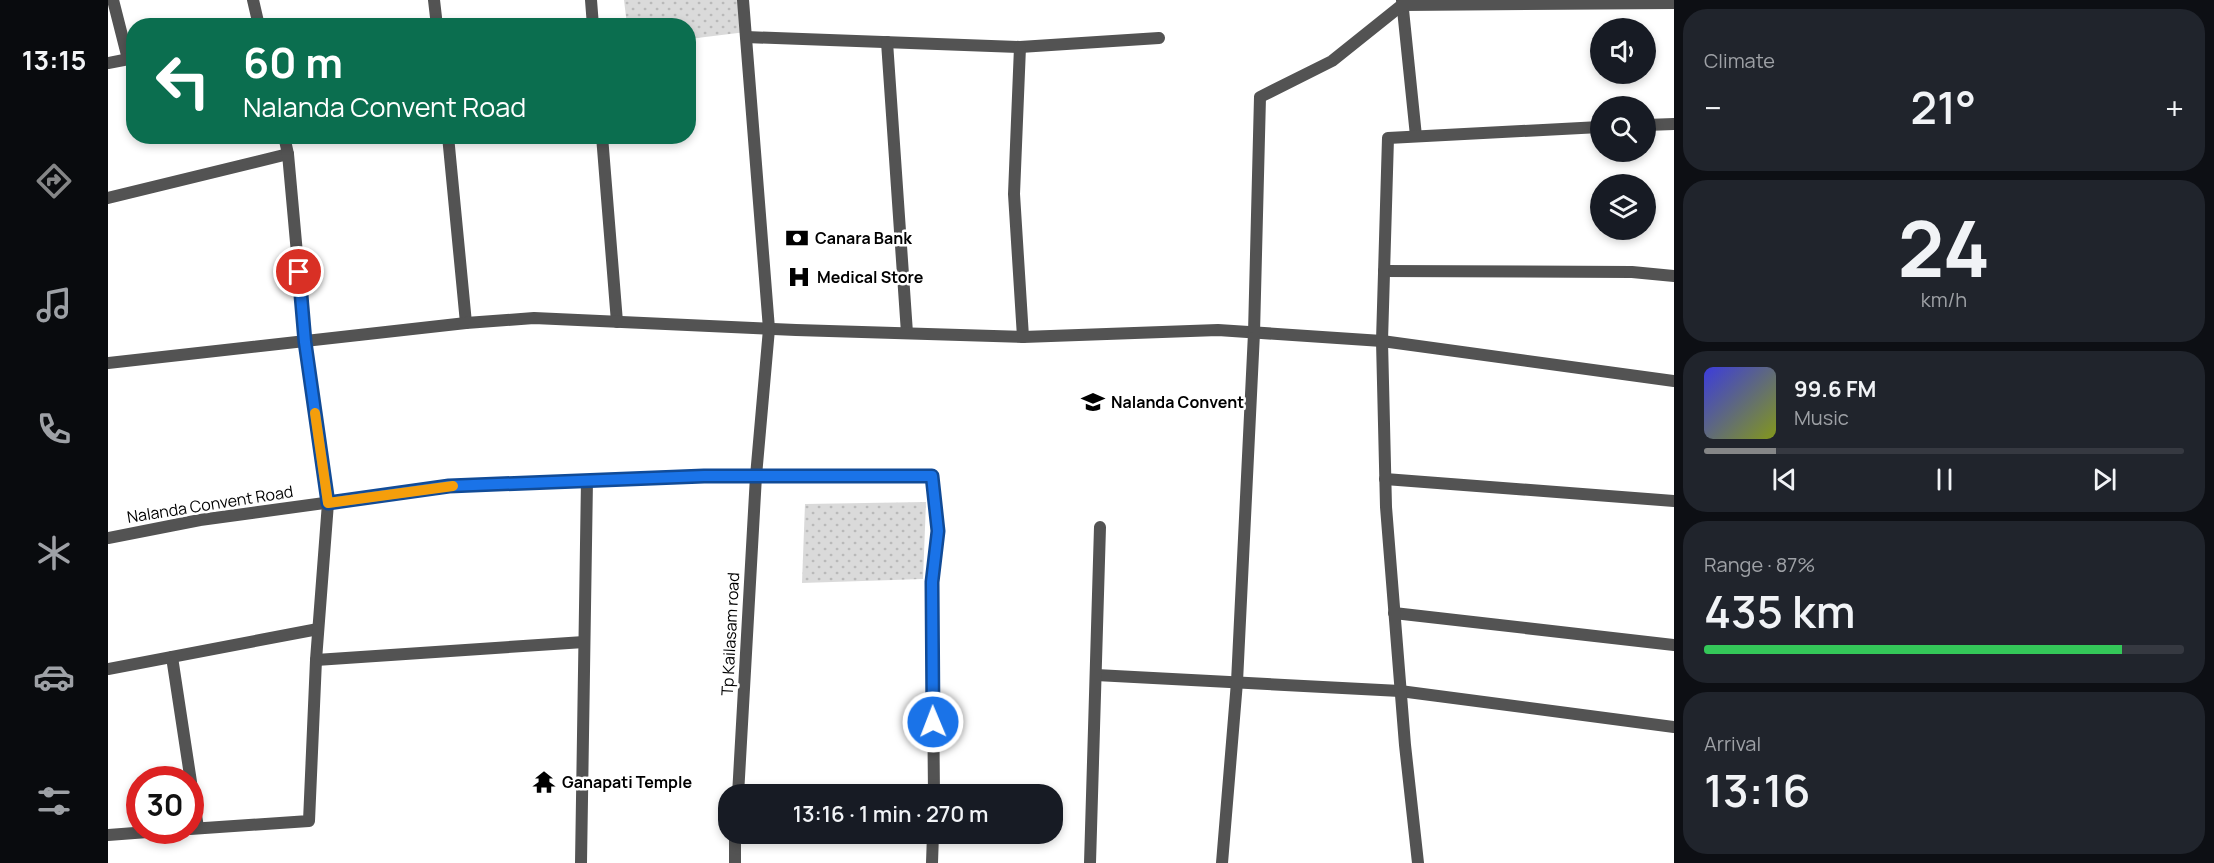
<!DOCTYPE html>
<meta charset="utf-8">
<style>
:root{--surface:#171b24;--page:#20242c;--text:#f1f3f6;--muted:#9ea1a6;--line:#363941;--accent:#858687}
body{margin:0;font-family:Manrope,sans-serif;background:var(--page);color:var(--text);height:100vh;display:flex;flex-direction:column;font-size:22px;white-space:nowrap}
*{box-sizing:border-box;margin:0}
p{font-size:20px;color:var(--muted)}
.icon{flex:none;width:33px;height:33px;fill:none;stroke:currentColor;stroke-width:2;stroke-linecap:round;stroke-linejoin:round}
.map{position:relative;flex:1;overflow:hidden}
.sheet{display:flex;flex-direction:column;gap:9px;padding:9px;background:#0d0f14;width:540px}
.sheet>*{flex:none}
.banner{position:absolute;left:18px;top:18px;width:570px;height:126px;border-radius:24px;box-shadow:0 3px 9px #0003;background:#0b6e4f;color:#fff;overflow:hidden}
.fabs{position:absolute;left:1482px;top:18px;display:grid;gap:12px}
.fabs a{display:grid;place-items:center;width:66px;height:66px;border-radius:50%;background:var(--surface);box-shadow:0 3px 9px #0003;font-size:30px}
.speed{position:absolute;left:18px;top:766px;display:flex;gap:12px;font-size:30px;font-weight:700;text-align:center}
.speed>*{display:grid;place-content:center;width:78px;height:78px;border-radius:50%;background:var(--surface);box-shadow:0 3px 9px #0003;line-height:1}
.speed .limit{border:9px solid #d22;background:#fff;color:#111}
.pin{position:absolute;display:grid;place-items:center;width:51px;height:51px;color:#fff;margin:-26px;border:3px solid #fff;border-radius:50%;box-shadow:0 2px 6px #0007}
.me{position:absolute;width:66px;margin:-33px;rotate:359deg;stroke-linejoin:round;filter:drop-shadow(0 0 4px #0008)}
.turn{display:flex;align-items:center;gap:21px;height:126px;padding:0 18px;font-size:27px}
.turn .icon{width:78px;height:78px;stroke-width:2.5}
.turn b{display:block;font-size:42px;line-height:51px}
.big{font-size:45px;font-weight:600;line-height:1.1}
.sheet .widget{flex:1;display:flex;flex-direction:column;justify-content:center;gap:9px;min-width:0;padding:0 21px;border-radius:24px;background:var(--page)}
.sheet .dial{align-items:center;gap:0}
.dial b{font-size:78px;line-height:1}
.song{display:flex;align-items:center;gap:18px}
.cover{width:72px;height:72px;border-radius:9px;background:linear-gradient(135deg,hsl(240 70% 55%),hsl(70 70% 35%))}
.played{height:6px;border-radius:3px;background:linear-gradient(90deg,var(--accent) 15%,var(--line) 15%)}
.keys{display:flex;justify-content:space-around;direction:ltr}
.heat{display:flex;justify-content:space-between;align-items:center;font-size:33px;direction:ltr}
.charge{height:9px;border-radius:4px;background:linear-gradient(90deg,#34c759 87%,var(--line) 0)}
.trip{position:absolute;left:610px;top:784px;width:345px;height:60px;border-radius:24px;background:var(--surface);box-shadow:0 3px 9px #0003;font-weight:600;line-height:60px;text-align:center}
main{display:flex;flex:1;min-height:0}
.tabs{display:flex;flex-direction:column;width:108px;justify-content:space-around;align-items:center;background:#090b0e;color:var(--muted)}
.tabs .icon{width:42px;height:42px}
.tabs .current{color:var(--accent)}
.tabs b{font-size:27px;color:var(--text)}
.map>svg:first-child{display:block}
.park{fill:url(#park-dots)}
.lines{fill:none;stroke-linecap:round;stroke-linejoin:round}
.street{stroke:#535353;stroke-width:12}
.route-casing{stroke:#114b97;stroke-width:15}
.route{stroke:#1a73e8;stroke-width:10}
.slow{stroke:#f59e0b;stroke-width:10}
.labels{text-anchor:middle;stroke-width:5;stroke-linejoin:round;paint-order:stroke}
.poi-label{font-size:16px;font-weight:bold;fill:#000;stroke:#fff;text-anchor:start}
.street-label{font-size:16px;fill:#000;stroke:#fff}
</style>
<main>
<nav class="tabs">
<b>13:15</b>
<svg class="icon current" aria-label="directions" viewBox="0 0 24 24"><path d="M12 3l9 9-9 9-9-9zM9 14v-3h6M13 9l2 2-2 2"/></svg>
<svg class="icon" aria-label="music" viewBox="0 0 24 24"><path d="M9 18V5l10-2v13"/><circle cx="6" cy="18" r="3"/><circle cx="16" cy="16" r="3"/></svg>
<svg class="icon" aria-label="phone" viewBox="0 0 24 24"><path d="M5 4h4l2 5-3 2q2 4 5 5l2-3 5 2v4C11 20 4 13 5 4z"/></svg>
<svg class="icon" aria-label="climate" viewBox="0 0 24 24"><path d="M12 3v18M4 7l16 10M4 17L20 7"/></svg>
<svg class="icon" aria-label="car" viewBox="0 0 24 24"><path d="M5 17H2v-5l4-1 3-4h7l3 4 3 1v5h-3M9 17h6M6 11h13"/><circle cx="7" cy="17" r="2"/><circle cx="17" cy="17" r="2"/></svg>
<svg class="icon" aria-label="filters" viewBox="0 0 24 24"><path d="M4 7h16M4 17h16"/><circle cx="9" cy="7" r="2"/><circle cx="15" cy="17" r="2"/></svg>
</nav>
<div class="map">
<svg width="1566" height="863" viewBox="0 0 1566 863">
<defs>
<pattern id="park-dots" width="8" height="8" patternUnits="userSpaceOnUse" patternTransform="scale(1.5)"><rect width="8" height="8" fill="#dadada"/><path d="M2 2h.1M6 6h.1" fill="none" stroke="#b9b9b9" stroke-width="1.8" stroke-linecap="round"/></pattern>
</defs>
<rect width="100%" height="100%" fill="#fff"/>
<g class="park">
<path d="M516 0H634L638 32 581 39 580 26 519 25Z"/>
<path d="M818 502 815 579 694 583 697 504Z"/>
</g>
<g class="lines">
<g class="street">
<path d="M5 0 20 59"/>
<path d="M145 0 151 26"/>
<path d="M326 0 329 26"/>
<path d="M483 0 485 26"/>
<path d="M1294 0 1308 136"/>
<path d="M638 37 912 47 1051 38"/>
<path d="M779 42 799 333"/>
<path d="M912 47 906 194 915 337"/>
<path d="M0 63 26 58"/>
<path d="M1538 125 1566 124"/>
<path d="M340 136 358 323"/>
<path d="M494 136 509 322"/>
<path d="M0 198 180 154"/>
<path d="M1276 271 1524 272 1566 276"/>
<path d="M0 363 358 323 426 318 688 330 915 337 1110 330 1274 341 1566 381"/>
<path d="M1277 479 1566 501"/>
<path d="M0 538 92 520 341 486 596 476H824L830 531 824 582 826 795"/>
<path d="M1286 613 1566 645"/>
<path d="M64 657 90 828"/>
<path d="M208 660 476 642"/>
<path d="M0 669 210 629"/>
<path d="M988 675 1292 691 1566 727"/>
<path d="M630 795 648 476 661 329 635 0"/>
<path d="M82 829 201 821 208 660 220 503 197 342 180 154 176 136"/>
<path d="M627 834V863"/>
<path d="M0 835 53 831"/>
<path d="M473 863 479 480"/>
<path d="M824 863 825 834"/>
<path d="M982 863 992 527"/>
<path d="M1114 863 1129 682 1146 333 1152 97 1224 61 1294 5 1566 3"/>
<path d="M1310 863 1297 745 1278 507 1274 341 1280 138 1492 127"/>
</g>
</g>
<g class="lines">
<g class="route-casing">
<path id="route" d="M191 272 197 342 220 503 341 486 596 476H824L830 531 824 582 825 722"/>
</g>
<use href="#route" class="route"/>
<path class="slow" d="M207 413 220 503 345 486"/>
</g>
<defs>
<g id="bank-bare" transform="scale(1.8)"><path d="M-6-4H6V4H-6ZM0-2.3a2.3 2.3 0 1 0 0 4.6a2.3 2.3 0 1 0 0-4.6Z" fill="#000" stroke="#fff" stroke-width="2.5" paint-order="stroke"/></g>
<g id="hospital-bare" transform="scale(1.8)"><path d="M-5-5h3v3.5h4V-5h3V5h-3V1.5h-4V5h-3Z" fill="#000" stroke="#fff" stroke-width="2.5" paint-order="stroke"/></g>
<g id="school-bare" transform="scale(1.8)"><path d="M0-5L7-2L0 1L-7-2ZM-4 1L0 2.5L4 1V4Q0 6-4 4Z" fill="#000" stroke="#fff" stroke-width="2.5" paint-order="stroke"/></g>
<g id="temple-bare" transform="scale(1.8)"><path d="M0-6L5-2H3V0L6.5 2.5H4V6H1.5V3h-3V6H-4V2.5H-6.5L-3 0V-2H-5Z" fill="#000" stroke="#fff" stroke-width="2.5" paint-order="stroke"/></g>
</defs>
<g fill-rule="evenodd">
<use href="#bank-bare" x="689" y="238"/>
<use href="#hospital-bare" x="691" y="277"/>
<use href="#school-bare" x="985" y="402"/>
<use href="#temple-bare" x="436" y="782"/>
</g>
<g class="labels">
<g class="poi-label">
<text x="707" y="244">Canara Bank</text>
<text x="709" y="283">Medical Store</text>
<text x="1003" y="408">Nalanda Convent</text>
<text x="454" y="788">Ganapati Temple</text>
</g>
<g class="street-label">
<text transform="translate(102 504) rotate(-9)" y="6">Nalanda Convent Road</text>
<text transform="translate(622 634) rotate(-87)" y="6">Tp Kailasam road</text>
</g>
</g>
</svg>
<div class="fabs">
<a><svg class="icon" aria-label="sound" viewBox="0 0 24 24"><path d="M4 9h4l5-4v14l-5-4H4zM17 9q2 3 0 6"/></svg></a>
<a><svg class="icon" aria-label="search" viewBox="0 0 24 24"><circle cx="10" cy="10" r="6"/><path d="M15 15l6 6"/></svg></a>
<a><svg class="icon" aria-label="layers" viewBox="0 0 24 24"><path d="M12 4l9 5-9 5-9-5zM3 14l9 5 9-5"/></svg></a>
</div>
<div class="speed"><div class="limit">30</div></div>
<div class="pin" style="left:191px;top:272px;background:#d93025"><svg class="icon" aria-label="arrive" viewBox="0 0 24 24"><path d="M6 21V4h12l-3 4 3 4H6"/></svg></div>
<svg class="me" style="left:825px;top:722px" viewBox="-20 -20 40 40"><circle r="17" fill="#1a73e8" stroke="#fff" stroke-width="3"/><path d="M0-11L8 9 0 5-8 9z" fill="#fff"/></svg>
<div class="trip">13:16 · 1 min · 270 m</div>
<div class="banner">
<div class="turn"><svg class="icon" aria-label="left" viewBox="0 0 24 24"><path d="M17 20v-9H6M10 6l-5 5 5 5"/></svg><div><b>60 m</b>Nalanda Convent Road</div></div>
</div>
</div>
<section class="sheet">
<div class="widget"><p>Climate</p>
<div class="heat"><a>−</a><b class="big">21°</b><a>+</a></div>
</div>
<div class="widget dial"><b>24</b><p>km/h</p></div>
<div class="widget">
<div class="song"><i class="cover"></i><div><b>99.6 FM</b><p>Music</p></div></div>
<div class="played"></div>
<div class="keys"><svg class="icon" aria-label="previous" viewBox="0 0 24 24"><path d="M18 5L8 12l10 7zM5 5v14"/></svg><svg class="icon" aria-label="pause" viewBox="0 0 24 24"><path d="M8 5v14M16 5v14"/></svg><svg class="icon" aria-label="next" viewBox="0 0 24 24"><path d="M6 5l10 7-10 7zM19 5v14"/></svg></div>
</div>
<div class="widget"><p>Range · 87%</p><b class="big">435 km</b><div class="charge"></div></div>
<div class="widget"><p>Arrival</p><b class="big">13:16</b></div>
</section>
</main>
